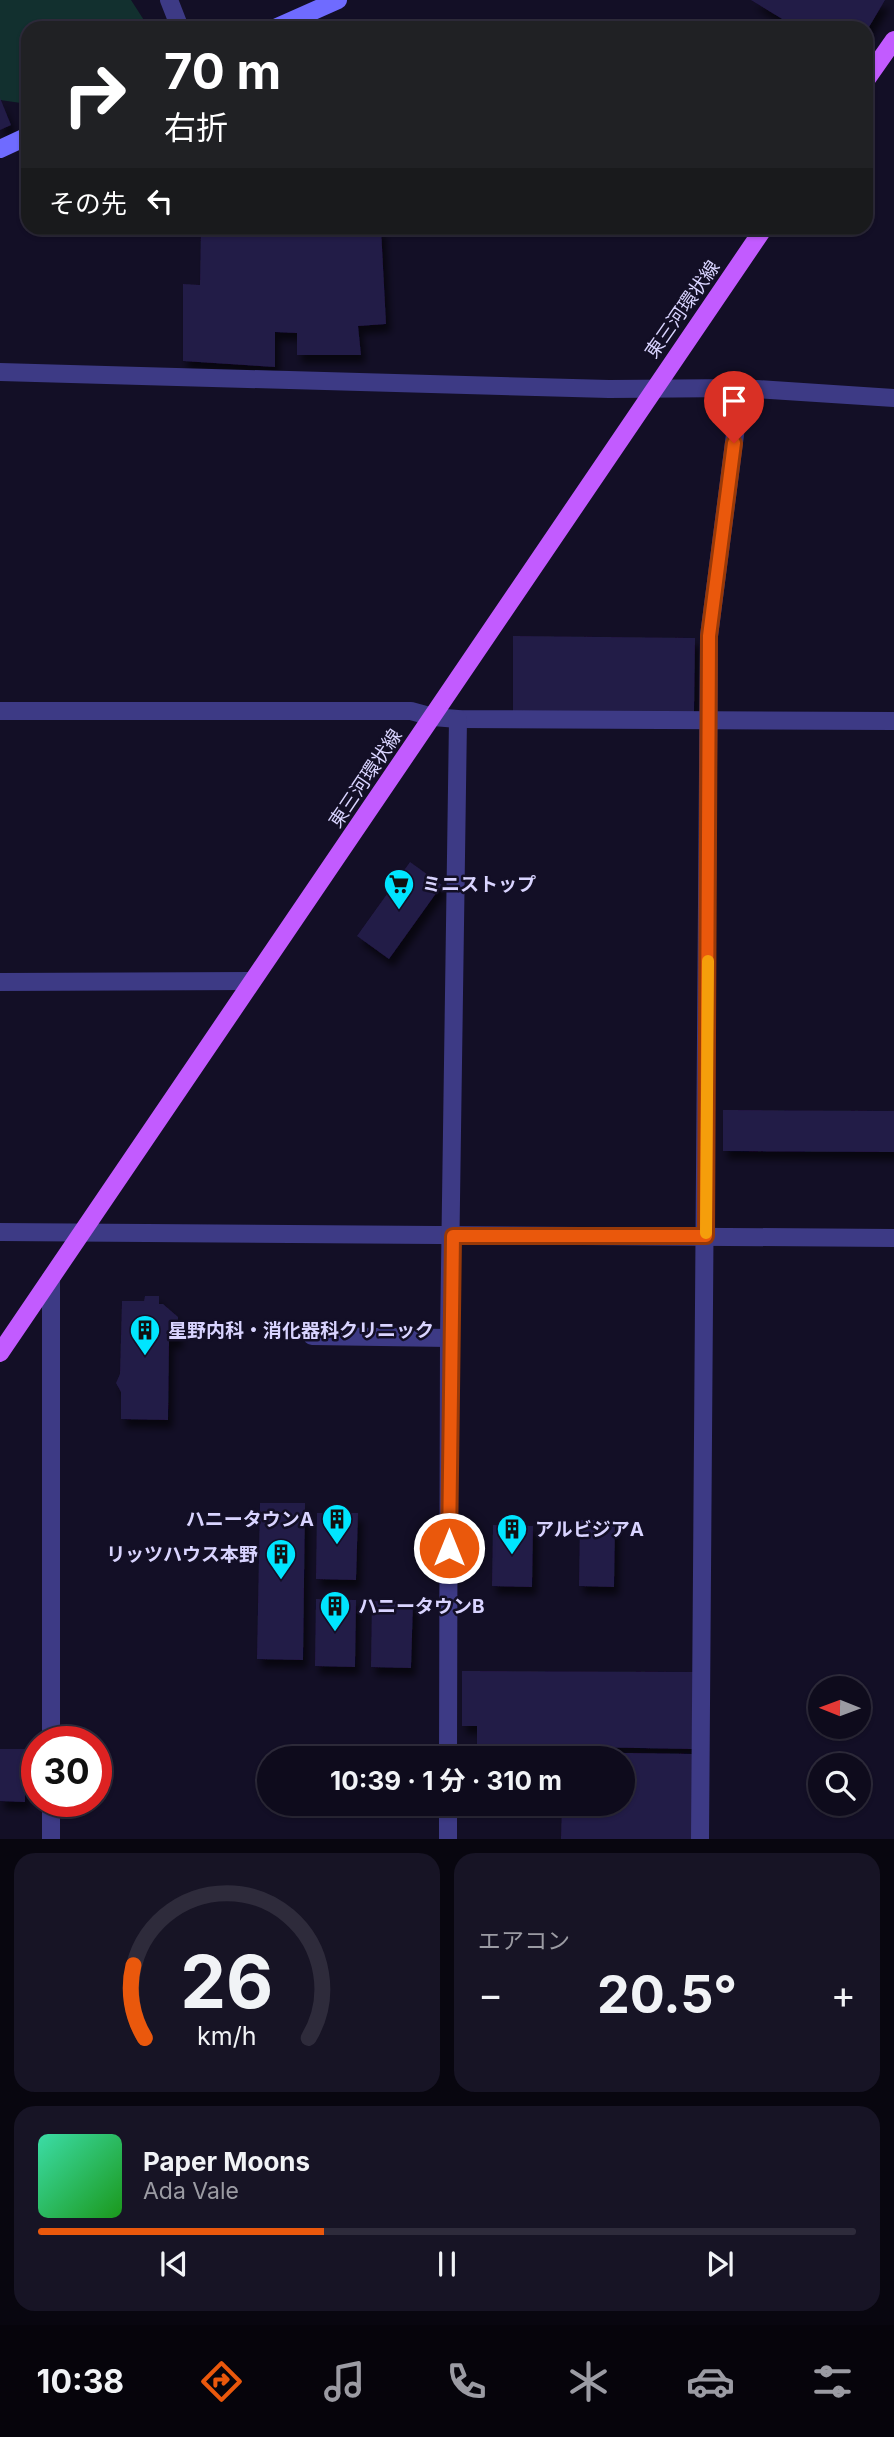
<!DOCTYPE html>
<html lang="ja">
<meta charset="utf-8">
<style>
:root{--surface:#0e0b1c;--page:#171425;--text:#f1f3f6;--muted:#9b9ba3;--line:#2e2b3b;--accent:#ea580c}
body{margin:0;font-family:Inter,"Noto Sans JP",sans-serif;background:var(--page);color:var(--text);height:100vh;display:flex;flex-direction:column;font-size:26px;white-space:nowrap}
*{box-sizing:border-box;margin:0}
p{font-size:23px;color:var(--muted)}
.icon{flex:none;width:38px;height:38px;fill:none;stroke:currentColor;stroke-width:2;stroke-linecap:round;stroke-linejoin:round}
.map{position:relative;height:1839px;overflow:hidden}
.side{display:flex;flex-direction:column;gap:14px;padding:14px;background:#08060f;flex:1}
.side>*{flex:none}
.guide{position:absolute;left:21px;top:21px;width:852px;height:214px;border-radius:21px;box-shadow:0 2px 5px #0004,0 0 0 2px var(--line);background:#202124;color:#fff;overflow:hidden}
.needle{width:46px;rotate:271deg}
.controls{position:absolute;left:808px;top:1676px;display:grid;gap:14px}
.controls a{display:grid;place-items:center;width:63px;height:63px;border-radius:50%;background:var(--surface);box-shadow:0 2px 5px #0004,0 0 0 2px var(--line);font-size:35px}
.speed{position:absolute;left:21px;top:1726px;display:flex;gap:14px;font-size:35px;font-weight:700;text-align:center}
.speed>*{display:grid;place-content:center;width:91px;height:91px;border-radius:50%;background:var(--surface);box-shadow:0 2px 5px #0004,0 0 0 2px var(--line);line-height:1}
.speed .limit{border:10px solid #d22;background:#fff;color:#111}
.pin{position:absolute;display:grid;place-items:center;width:60px;height:60px;color:#fff;margin:-72px -30px;border-radius:50% 50% 50% 0;rotate:-45deg;box-shadow:0 0 7px #0007}
.pin .icon{rotate:45deg}
.me{position:absolute;width:77px;margin:-38px;rotate:0deg;stroke-linejoin:round;filter:drop-shadow(0 0 5px #0008)}
.turn{display:flex;align-items:center;gap:24px;height:147px;padding:0 28px;font-size:32px}
.turn .icon{width:91px;height:91px;stroke-width:2.5}
.turn b{display:block;font-size:49px;line-height:60px}
.then{display:flex;align-items:center;height:66px;padding:0 28px;background:#0003;gap:14px;font-size:26px}
.big{font-size:52px;font-weight:700;line-height:1.1}
.side .card{flex:1;display:flex;flex-direction:column;justify-content:center;gap:10px;min-width:0;padding:0 24px;border-radius:21px;background:var(--page)}
.side .dial{align-items:center;gap:0}
.dial svg{height:182px;overflow:visible;fill:none;stroke:var(--line);stroke-width:7;stroke-linecap:round;text-anchor:middle}
.dial text{fill:var(--text);stroke:none}
.song{display:flex;align-items:center;gap:21px}
.cover{width:84px;height:84px;border-radius:10px;background:linear-gradient(135deg,hsl(160 70% 55%),hsl(120 70% 35%))}
.played{height:7px;border-radius:4px;background:linear-gradient(90deg,var(--accent) 35%,var(--line) 35%)}
.keys{display:flex;justify-content:space-around;direction:ltr}
.heat{display:flex;justify-content:space-between;align-items:center;font-size:38px;direction:ltr}
.side .tiles{flex:1;display:grid;gap:14px;grid-template-columns:1fr 1fr}
.card:last-child{grid-column:span 2}
.trip{position:absolute;left:257px;top:1746px;width:378px;height:70px;border-radius:35px;background:var(--surface);box-shadow:0 2px 5px #0004,0 0 0 2px var(--line);font-weight:700;line-height:70px;text-align:center}
.dock{display:flex;height:112px;justify-content:space-around;align-items:center;background:#06040b;color:var(--muted)}
.dock .icon{width:49px;height:49px}
.dock .current{color:var(--accent)}
.dock b{font-size:32px;color:var(--text)}
.map>svg:first-child{display:block}
.green{fill:#12302f}
.building{fill:#241b47;filter:url(#shadow)}
.lines{fill:none;stroke-linecap:round;stroke-linejoin:round}
.street{stroke:#3d3a85;stroke-width:18}
.secondary{stroke:#6f6bff;stroke-width:18}
.primary{stroke:#c25bff;stroke-width:18}
.route-casing{stroke:#983908;stroke-width:18}
.route{stroke:#ea580c;stroke-width:12}
.slow{stroke:#f59e0b;stroke-width:12}
.labels{text-anchor:middle;stroke-width:5;stroke-linejoin:round;paint-order:stroke}
.street-label{font-size:19px;fill:#d9d4ff;stroke:#130f26}
.poi-label{font-size:19px;font-weight:bold;fill:#d9d4ff;stroke:#130f26;text-anchor:start}
</style>
<div class="map">
<svg width="894" height="1839" viewBox="0 0 894 1839">
<defs>
<filter id="shadow"><feDropShadow dx="4.5" dy="8" stdDeviation="3.5" flood-color="#0009"/></filter>
</defs>
<rect width="100%" height="100%" fill="#130f26"/>
<path class="green" d="M0 0H131L149 28H28V104L0 100Z"/>
<g class="building">
<path d="M751 0H885L866 32V28H797Z"/>
<path d="M0 98 11 125 0 130Z"/>
<path d="M381 228 386 324 358 326 361 355H297V333L275 332V367L183 361V284L200 285 201 229Z"/>
<path d="M513 636 695 638 694 713 513 712Z"/>
<path d="M410 862 442 885 389 959 357 936Z"/>
<path d="M723 1110 894 1111V1152L723 1151Z"/>
<path d="M145 1296H159V1304H163L178 1317V1341L169 1340 168 1420 121 1419V1392L116 1383 120 1374 122 1301H144Z"/>
<path d="M260 1503H305L303 1660 257 1659Z"/>
<path d="M317 1513H358L356 1580 316 1579Z"/>
<path d="M580 1520H615L614 1587 579 1586Z"/>
<path d="M493 1525 533 1526 532 1587 492 1586Z"/>
<path d="M316 1599 356 1600 355 1667 315 1666Z"/>
<path d="M372 1601 413 1602 411 1668 371 1667Z"/>
<path d="M462 1671 694 1672 692 1749 477 1745V1726H462Z"/>
<path d="M0 1749H26L25 1802 0 1801Z"/>
<path d="M563 1752 693 1754 692 1839H561L562 1804H623V1759H563Z"/>
</g>
<g class="lines">
<g class="street">
<path d="M169 0 180 28"/>
<path d="M0 372 609 389 741 388 894 398"/>
<path d="M0 711H411L433 717 458 719 894 721"/>
<path d="M0 982 252 981"/>
<path d="M0 1232 894 1238"/>
<path d="M312 1336 449 1338"/>
<path d="M51 1741V1278"/>
<path d="M448 1759 449 1338 458 719"/>
<path d="M51 1839V1801"/>
<path d="M448 1839V1804"/>
<path d="M700 1839 709 636 741 388"/>
</g>
<g class="secondary">
<path d="M275 28 338 0"/>
<path d="M0 149 28 136"/>
</g>
<g class="primary">
<path d="M866 80 894 40"/>
<path d="M0 1353 764 228"/>
</g>
</g>
<g class="lines">
<g class="route-casing">
<path id="route" d="M449 1548 453 1236H706L709 636 734 443"/>
</g>
<use href="#route" class="route"/>
<path class="slow" d="M706 1233 708 961"/>
</g>
<defs>
<g id="supermarket-pin" transform="scale(1.575)"><path d="M0 17L-7.5 6A9.5 9.5 0 1 1 7.5 6Z" fill="#00e5ff" stroke="#130f26"/><path d="M-6-5.5h2.5l.6 2H6L4.5 2H-2.5L-4.4-4H-6ZM-1.5 3.2a1.3 1.3 0 1 0 .1 0ZM3 3.2a1.3 1.3 0 1 0 .1 0Z" fill="#111"/></g>
<g id="building-pin" transform="scale(1.575)"><path d="M0 17L-7.5 6A9.5 9.5 0 1 1 7.5 6Z" fill="#00e5ff" stroke="#130f26"/><path d="M-4-6H4V6H1V3H-1V6H-4ZM-2.5-4.3h1.7v1.8h-1.7ZM.8-4.3h1.7v1.8H.8ZM-2.5-1h1.7V.8h-1.7ZM.8-1h1.7V.8H.8Z" fill="#111"/></g>
</defs>
<g fill-rule="evenodd">
<use href="#supermarket-pin" x="399" y="884"/>
<use href="#building-pin" x="145" y="1330"/>
<use href="#building-pin" x="337" y="1519"/>
<use href="#building-pin" x="512" y="1529"/>
<use href="#building-pin" x="281" y="1554"/>
<use href="#building-pin" x="335" y="1606"/>
</g>
<g class="labels">
<g class="street-label">
<text transform="translate(682 309) rotate(-55)" y="7">東三河環状線</text>
<text transform="translate(365 778) rotate(-56)" y="7">東三河環状線</text>
</g>
<g class="poi-label">
<text x="422" y="891">ミニストップ</text>
<text x="168" y="1337">星野内科・消化器科クリニック</text>
<text x="314" y="1526" text-anchor="end">ハニータウンA</text>
<text x="535" y="1536">アルビジアA</text>
<text x="258" y="1561" text-anchor="end">リッツハウス本野</text>
<text x="358" y="1613">ハニータウンB</text>
</g>
</g>
</svg>
<div class="controls">
<a><svg class="needle" viewBox="-14 -14 28 28"><path d="M0-13l5 13h-10z" fill="#e53935"/><path d="M0 13l5-13h-10z" fill="#9b9ba3"/></svg></a>
<a><svg class="icon" aria-label="search" viewBox="0 0 24 24"><circle cx="10" cy="10" r="6"/><path d="M15 15l6 6"/></svg></a>
</div>
<div class="speed"><div class="limit">30</div></div>
<div class="pin" style="left:734px;top:443px;background:#d93025"><svg class="icon" aria-label="arrive" viewBox="0 0 24 24"><path d="M6 21V4h12l-3 4 3 4H6"/></svg></div>
<svg class="me" style="left:449px;top:1548px" viewBox="-20 -20 40 40"><circle r="17" fill="#ea580c" stroke="#fff" stroke-width="3"/><path d="M0-11L8 9 0 5-8 9z" fill="#fff"/></svg>
<div class="trip">10:39 · 1 分 · 310 m</div>
<div class="guide">
<div class="turn"><svg class="icon" aria-label="right" viewBox="0 0 24 24"><path d="M7 20v-9h11M14 6l5 5-5 5"/></svg><div><b>70 m</b>右折</div></div>
<div class="then">その先<svg class="icon" aria-label="left" viewBox="0 0 24 24"><path d="M17 20v-9H6M10 6l-5 5 5 5"/></svg></div>
</div>
</div>
<section class="side">
<div class="tiles">
<div class="card dial"><svg viewBox="0 0 100 80">
<path d="M14 69A42 42 0 1 1 86 69"/>
<path d="M14 69A42 42 0 0 1 9 37" stroke="#ea580c"/>
<text x="50" y="56" font-size="32" font-weight="700">26</text>
<text x="50" y="72" font-size="11">km/h</text>
</svg></div>
<div class="card"><p>エアコン</p>
<div class="heat"><a>−</a><b class="big">20.5°</b><a>+</a></div>
</div>
<div class="card">
<div class="song"><i class="cover"></i><div><b>Paper Moons</b><p>Ada Vale</p></div></div>
<div class="played"></div>
<div class="keys"><svg class="icon" aria-label="previous" viewBox="0 0 24 24"><path d="M18 5L8 12l10 7zM5 5v14"/></svg><svg class="icon" aria-label="pause" viewBox="0 0 24 24"><path d="M8 5v14M16 5v14"/></svg><svg class="icon" aria-label="next" viewBox="0 0 24 24"><path d="M6 5l10 7-10 7zM19 5v14"/></svg></div>
</div>
</div>
</section>
<nav class="dock">
<b>10:38</b>
<svg class="icon current" aria-label="directions" viewBox="0 0 24 24"><path d="M12 3l9 9-9 9-9-9zM9 14v-3h6M13 9l2 2-2 2"/></svg>
<svg class="icon" aria-label="music" viewBox="0 0 24 24"><path d="M9 18V5l10-2v13"/><circle cx="6" cy="18" r="3"/><circle cx="16" cy="16" r="3"/></svg>
<svg class="icon" aria-label="phone" viewBox="0 0 24 24"><path d="M5 4h4l2 5-3 2q2 4 5 5l2-3 5 2v4C11 20 4 13 5 4z"/></svg>
<svg class="icon" aria-label="climate" viewBox="0 0 24 24"><path d="M12 3v18M4 7l16 10M4 17L20 7"/></svg>
<svg class="icon" aria-label="car" viewBox="0 0 24 24"><path d="M5 17H2v-5l4-1 3-4h7l3 4 3 1v5h-3M9 17h6M6 11h13"/><circle cx="7" cy="17" r="2"/><circle cx="17" cy="17" r="2"/></svg>
<svg class="icon" aria-label="filters" viewBox="0 0 24 24"><path d="M4 7h16M4 17h16"/><circle cx="9" cy="7" r="2"/><circle cx="15" cy="17" r="2"/></svg>
</nav>
